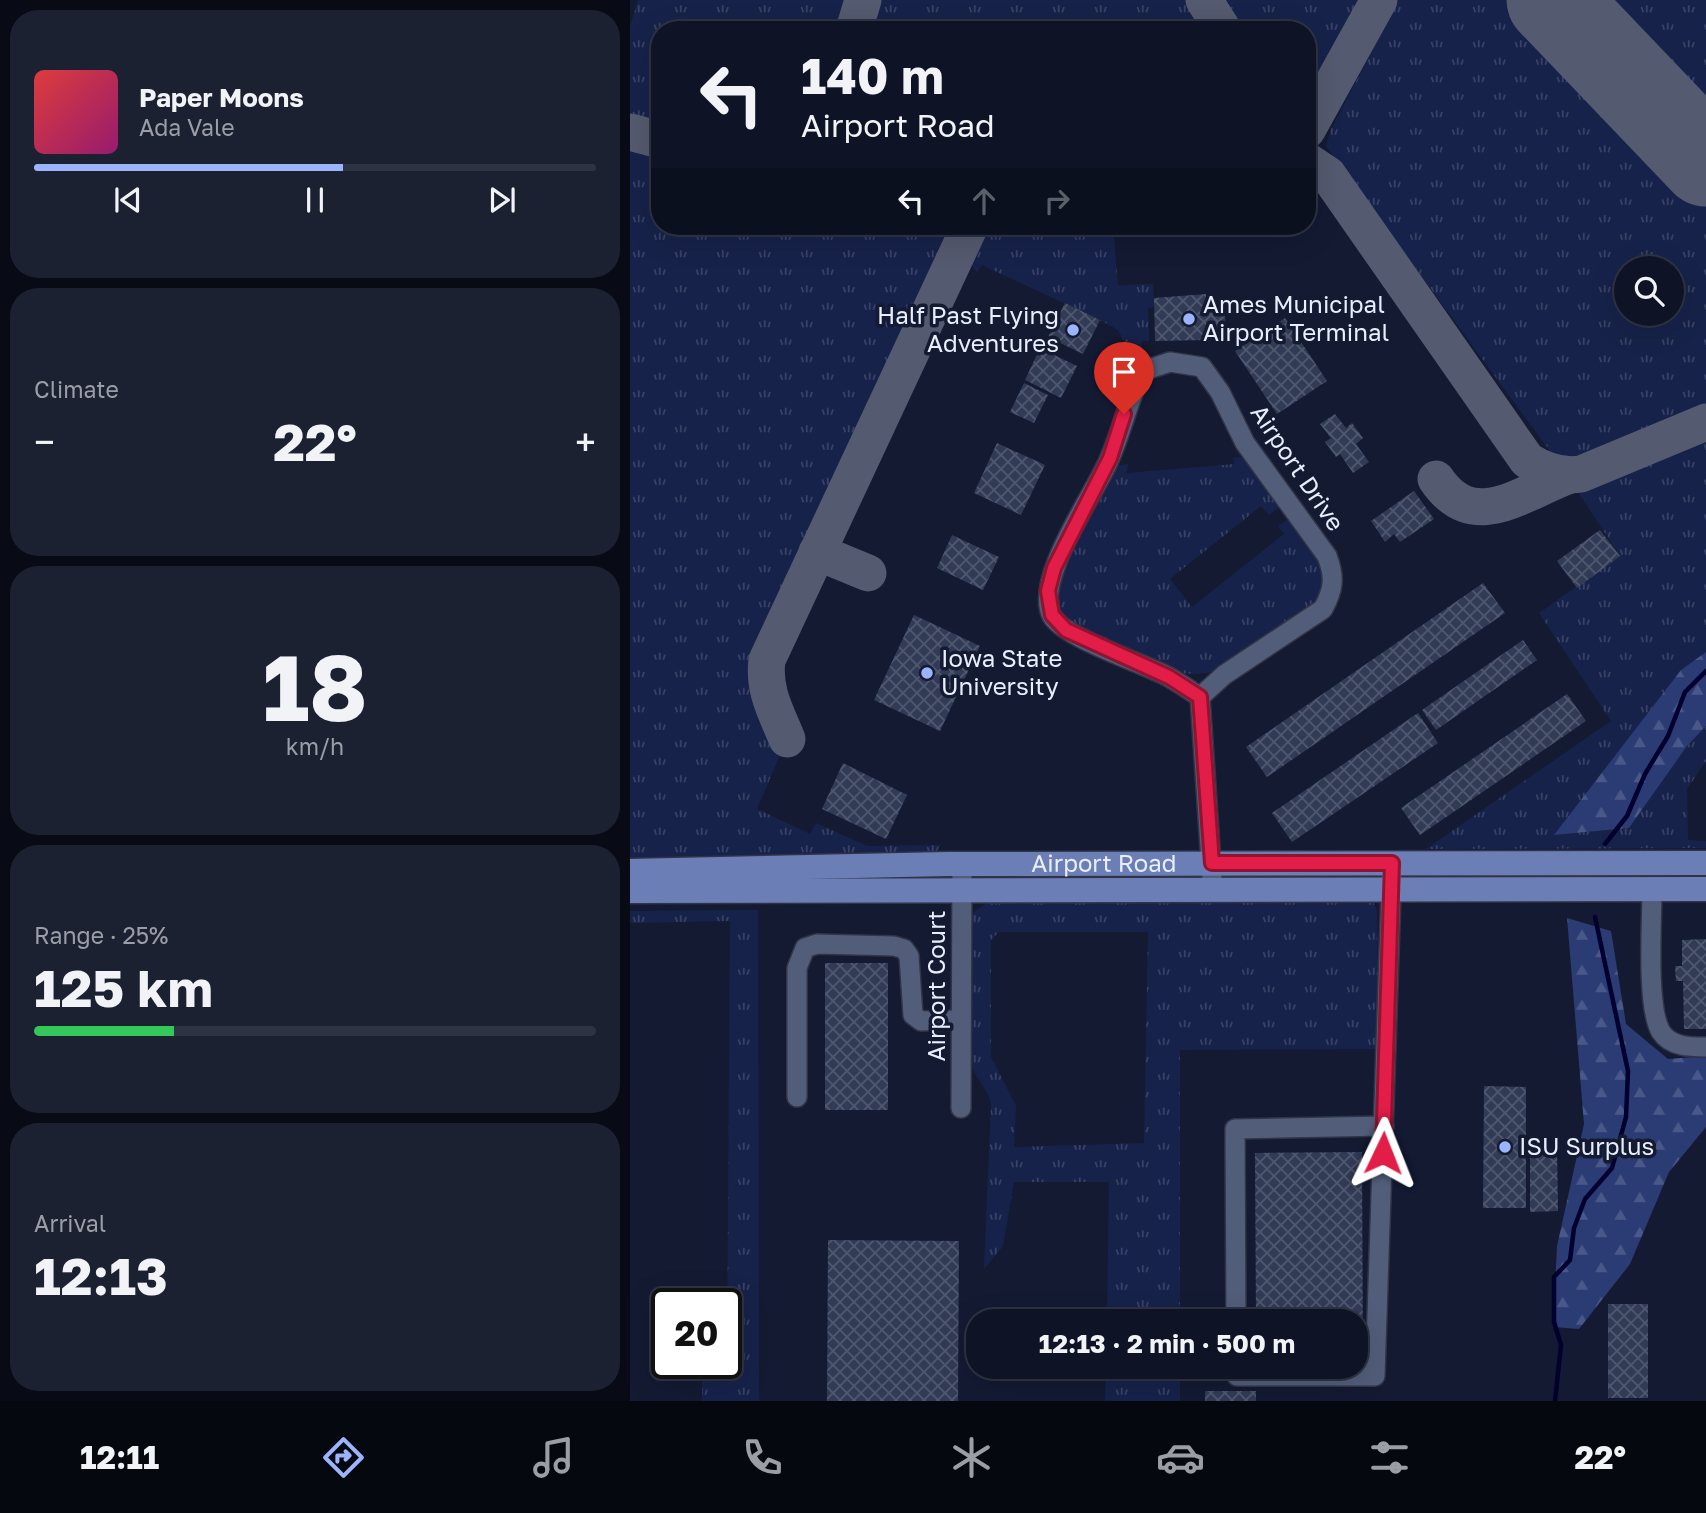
<!DOCTYPE html>
<meta charset="utf-8">
<style>
:root{--surface:#0e1426;--page:#1c2132;--text:#f1f3f6;--muted:#9b9ea7;--line:#2e3343;--accent:#9bb4fd}
body{margin:0;font-family:"Golos Text",sans-serif;background:var(--page);color:var(--text);height:100vh;display:flex;flex-direction:column;font-size:26px;white-space:nowrap}
*{box-sizing:border-box;margin:0}
p{font-size:23px;color:var(--muted)}
.icon{flex:none;width:38px;height:38px;fill:none;stroke:currentColor;stroke-width:2;stroke-linecap:round;stroke-linejoin:round}
.map{position:relative;flex:1;overflow:hidden}
.sheet{display:flex;flex-direction:column;gap:10px;padding:10px;background:#080b15;width:630px}
.sheet>*{flex:none}
.guide{position:absolute;left:21px;top:21px;width:665px;height:214px;border-radius:28px;box-shadow:0 7px 28px #0002,0 0 0 2px var(--line);background:#0e1426;color:var(--text);overflow:hidden}
.fabs{position:absolute;left:984px;top:256px;display:grid;gap:14px}
.fabs a{display:grid;place-items:center;width:70px;height:70px;border-radius:50%;background:var(--surface);box-shadow:0 7px 28px #0002,0 0 0 2px var(--line);font-size:35px}
.speed{position:absolute;left:21px;top:1288px;display:flex;gap:14px;font-size:35px;font-weight:700;text-align:center}
.speed>*{display:grid;place-content:center;width:91px;height:91px;border-radius:50%;background:var(--surface);box-shadow:0 7px 28px #0002,0 0 0 2px var(--line);line-height:1}
.speed .limit{border:4px solid #111;border-radius:10px;background:#fff;color:#111}
.pin{position:absolute;display:grid;place-items:center;width:60px;height:60px;color:#fff;margin:-72px -30px;border-radius:50% 50% 50% 0;rotate:-45deg;box-shadow:0 0 7px #0007}
.pin .icon{rotate:45deg}
.me{position:absolute;width:77px;margin:-38px;rotate:2deg;stroke-linejoin:round;filter:drop-shadow(0 0 5px #0008)}
.turn{display:flex;align-items:center;gap:24px;height:147px;padding:0 35px;font-size:32px}
.turn .icon{width:91px;height:91px;stroke-width:2.5}
.turn b{display:block;font-size:49px;line-height:60px}
.lanes{display:flex;align-items:center;height:66px;padding:0 35px;background:#0003;justify-content:center;gap:35px;direction:ltr}
.lanes .off{opacity:.35}
.big{font-size:52px;font-weight:700;line-height:1.1}
.sheet .widget{flex:1;display:flex;flex-direction:column;justify-content:center;gap:10px;min-width:0;padding:0 24px;border-radius:28px;background:var(--page)}
.sheet .dial{align-items:center;gap:0}
.dial b{font-size:91px;line-height:1}
.song{display:flex;align-items:center;gap:21px}
.cover{width:84px;height:84px;border-radius:10px;background:linear-gradient(135deg,hsl(0 70% 55%),hsl(320 70% 35%))}
.played{height:7px;border-radius:4px;background:linear-gradient(90deg,var(--accent) 55%,var(--line) 55%)}
.keys{display:flex;justify-content:space-around;direction:ltr}
.heat{display:flex;justify-content:space-between;align-items:center;font-size:38px;direction:ltr}
.charge{height:10px;border-radius:5px;background:linear-gradient(90deg,#34c759 25%,var(--line) 0)}
.trip{position:absolute;left:336px;top:1309px;width:402px;height:70px;border-radius:28px;background:var(--surface);box-shadow:0 7px 28px #0002,0 0 0 2px var(--line);font-weight:700;line-height:70px;text-align:center}
.menu{display:flex;height:112px;justify-content:space-around;align-items:center;background:#06080f;color:var(--muted)}
.menu .icon{width:49px;height:49px}
.menu .active{color:var(--accent)}
.menu b{font-size:32px;color:var(--text)}
main{display:flex;flex:1;min-height:0}
.map>svg:first-child{display:block}
.grass{fill:url(#grass-tufts);fill-rule:evenodd}
.forest{fill:url(#forest-firs)}
.lines{fill:none;stroke-linecap:round;stroke-linejoin:round}
.stream{stroke:#02002e;stroke-width:4.5}
.taxiway{stroke:#545a6f;stroke-width:37}
.runway{stroke:#545a6f;stroke-width:91}
.building{fill:url(#building-cross-hatch)}
.minor-casing{stroke:#303446;stroke-width:22}
.major-casing{stroke:#303446;stroke-width:27}
.minor{stroke:#525d79;stroke-width:19}
.major{stroke:#6b7eb6;stroke-width:24}
.route-casing{stroke:#92132f;stroke-width:18}
.route{stroke:#e11d48;stroke-width:12}
.poi-dot{fill:#9bb4fd;stroke:#131a32;stroke-width:2.5}
.labels{text-anchor:middle;stroke-width:7;stroke-linejoin:round;paint-order:stroke}
.poi-label{font-size:24px;fill:#e9eefc;stroke:#131a32;text-anchor:start}
.street-label{font-size:24px;fill:#e9eefc;stroke:#131a32}
</style>
<main>
<section class="sheet">
<div class="widget">
<div class="song"><i class="cover"></i><div><b>Paper Moons</b><p>Ada Vale</p></div></div>
<div class="played"></div>
<div class="keys"><svg class="icon" aria-label="previous" viewBox="0 0 24 24"><path d="M18 5L8 12l10 7zM5 5v14"/></svg><svg class="icon" aria-label="pause" viewBox="0 0 24 24"><path d="M8 5v14M16 5v14"/></svg><svg class="icon" aria-label="next" viewBox="0 0 24 24"><path d="M6 5l10 7-10 7zM19 5v14"/></svg></div>
</div>
<div class="widget"><p>Climate</p>
<div class="heat"><a>−</a><b class="big">22°</b><a>+</a></div>
</div>
<div class="widget dial"><b>18</b><p>km/h</p></div>
<div class="widget"><p>Range · 25%</p><b class="big">125 km</b><div class="charge"></div></div>
<div class="widget"><p>Arrival</p><b class="big">12:13</b></div>
</section>
<div class="map">
<svg width="1076" height="1401" viewBox="0 0 1076 1401">
<defs>
<pattern id="grass-tufts" width="24" height="20" patternUnits="userSpaceOnUse" patternTransform="scale(1.75)"><rect width="24" height="20" fill="#17224a"/><path d="M3 7l-1-3M5 7V3M7 7l1-3M15 17l-1-3M17 17v-4M19 17l1-3" fill="none" stroke="#394265"/></pattern>
<pattern id="forest-firs" width="22" height="20" patternUnits="userSpaceOnUse" patternTransform="scale(1.75)"><rect width="22" height="20" fill="#2b3b74"/><path d="M5 1l3.5 6h-7zM16 11l3.5 6h-7z" fill="#4a5889"/></pattern>
<pattern id="building-cross-hatch" width="8" height="8" patternUnits="userSpaceOnUse" patternTransform="scale(1.75)"><rect width="8" height="8" fill="#323b56"/><path d="M0 0l8 8M0 8l8-8" fill="none" stroke="#50586f"/></pattern>
</defs>
<rect width="100%" height="100%" fill="#131a32"/>
<g class="grass">
<path d="M8 0H224L215 30H30V129L0 121V26Z"/>
<path d="M248 0H561L581 30H239Z"/>
<path d="M589 0H738C722 30 708 74 677 91V30H608Z"/>
<path d="M769 0H891L1076 192V410L950 462H928L696 146 701 129ZM996 268H1041V313H996Z"/>
<path d="M955 0H1076V127Z"/>
<path d="M0 144 30 153V226H318L319 240 316 253 128 657 125 692 149 757 127 809 180 834 186 823 237 846 311 845 305 854 0 864Z"/>
<path d="M353 226H483L488 285 523 284 525 307 518 308 519 341H511L513 361 505 363 488 330 470 320 352 265 347 272C333 258 346 241 353 226Z"/>
<path d="M1076 437V652L1051 670 925 835 999 828 1057 746 1076 726V761L1057 789 1058 840 1076 841V848L796 849 981 721 909 613 990 556 948 492Z"/>
<path d="M618 456 652 505 639 515 631 506 540 579 562 607 654 534 648 526 661 517 698 571 689 603 595 668C578 674 567 675 549 673L444 624C430 612 425 605 427 586L484 466 498 464 497 473 604 464 603 458Z"/>
<path d="M359 901H743L747 912 749 1049 550 1050V1321H477L479 1182H384L373 1246 354 1269 361 1104C357 1086 344 1077 339 1060V923L344 912ZM369 932H518L514 1143 384 1147 386 1106 361 1057V940Z"/>
<path d="M128 910 129 1401H72V1380L86 1376 97 1361 100 921 0 923V911Z"/>
<path d="M476 1367H550V1401H475Z"/>
</g>
<g class="forest">
<path d="M1076 652V726L1057 746 999 828 924 835 1051 670Z"/>
<path d="M937 918 981 931 996 1024 1038 1059 1076 1056V1127L1039 1172 1000 1264 949 1329 923 1327 927 1246 954 1124Z"/>
</g>
<g class="lines">
<g class="stream">
<path d="M975 844 997 816 1015 774 1038 736 1055 692 1076 671"/>
<path d="M925 1401 931 1345 924 1322V1277L940 1260 944 1228 955 1199 982 1168 996 1117 998 1071 965 917"/>
</g>
<g class="taxiway">
<path d="M574 0 593 30"/>
<path d="M919 0 942 24"/>
<path d="M224 30 233 0"/>
<path d="M677 130 749 0"/>
<path d="M0 132 30 140"/>
<path d="M677 161 698 175 897 460C914 471 931 477 951 474L1076 422"/>
<path d="M806 479C844 535 892 492 940 475"/>
<path d="M187 552 238 573"/>
<path d="M157 739C146 712 133 690 137 660L340 226"/>
</g>
<path class="runway" d="M922 0 1076 161"/>
</g>
<g class="building">
<path d="M576 294V302L594 301 596 331 576 333 577 340 525 341 524 298Z"/>
<path d="M435 303 470 320 453 354 418 337Z"/>
<path d="M655 318 697 381 647 414 605 351Z"/>
<path d="M410 348 447 366 431 398 395 380Z"/>
<path d="M394 383 418 395 404 423 380 412Z"/>
<path d="M705 414 716 428 722 423 733 438 726 444 739 462 723 473 710 454 706 457 695 442 701 438 690 424Z"/>
<path d="M367 443 415 465 391 515 344 493Z"/>
<path d="M784 491 804 519 770 542 764 534 755 542 741 521Z"/>
<path d="M970 530 990 556 947 588 927 561Z"/>
<path d="M322 535 369 557 353 590 307 568Z"/>
<path d="M853 583 875 613 637 777 616 747Z"/>
<path d="M284 615 350 646 310 731 244 700Z"/>
<path d="M893 640 907 660 806 730 792 710Z"/>
<path d="M937 694 956 721 790 835 771 808Z"/>
<path d="M788 713 808 743 662 842 642 813Z"/>
<path d="M213 763 277 795 256 839 192 809Z"/>
<path d="M1076 939V1029H1054L1053 981H1046L1045 966H1052V940Z"/>
<rect x="195" y="963" width="63" height="147"/>
<path d="M854 1086 896 1087V1208H853Z"/>
<path d="M900 1149H927L928 1211 900 1212Z"/>
<path d="M732 1152 733 1361H726V1321H626L625 1153Z"/>
<path d="M198 1240 329 1241 328 1401H197Z"/>
<rect x="978" y="1304" width="40" height="94"/>
<rect x="575" y="1391" width="51" height="10"/>
</g>
<g class="lines">
<g class="minor-casing">
<g id="minor">
<path d="M540 362 572 367 590 392 615 443 697 556C705 577 704 589 693 609L594 675 570 697C560 690 549 683 539 677 513 663 434 638 422 616 403 580 464 495 479 460 492 431 498 400 513 371Z"/>
<path d="M570 697 582 878"/>
<path d="M1022 889C1022 922 1016 1007 1031 1032 1041 1047 1060 1047 1076 1047"/>
<path d="M167 1097V968L175 948 187 944 264 946 274 949 279 956 283 1015 291 1021 331 1020"/>
<path d="M331 1108 332 864"/>
<path d="M606 1321 605 1129 754 1126"/>
<path d="M607 1367V1376H745L762 863"/>
</g>
</g>
<g class="major-casing">
<g id="major">
<path id="s1" d="M0 871 318 864 1076 863"/>
<path d="M0 891 1076 889"/>
</g>
</g>
<use href="#minor" class="minor"/>
<use href="#major" class="major"/>
</g>
<g class="lines">
<g class="route-casing">
<path id="route" d="M494 414 480 458 424 568 418 591 422 615 436 630 539 677 570 697 582 863H762L753 1153"/>
</g>
<use href="#route" class="route"/>
</g>
<g class="poi-dot">
<circle cx="559" cy="319" r="7"/>
<circle cx="443" cy="330" r="7"/>
<circle cx="297" cy="673" r="7"/>
<circle cx="875" cy="1147" r="7"/>
</g>
<g class="labels">
<g class="poi-label">
<text x="573" y="313">Ames Municipal<tspan x="573" dy="28">Airport Terminal</tspan></text>
<text x="429" y="324" text-anchor="end">Half Past Flying<tspan x="429" dy="28">Adventures</tspan></text>
<text x="311" y="667">Iowa State<tspan x="311" dy="28">University</tspan></text>
<text x="889" y="1155">ISU Surplus</text>
</g>
<g class="street-label">
<text transform="translate(667 468) rotate(56)" y="8">Airport Drive</text>
<text dy="8" stroke="none"><textPath href="#s1" startOffset="474">Airport Road</textPath></text>
<text transform="translate(307 986) rotate(-90)" y="8">Airport Court</text>
</g>
</g>
</svg>
<div class="fabs">
<a><svg class="icon" aria-label="search" viewBox="0 0 24 24"><circle cx="10" cy="10" r="6"/><path d="M15 15l6 6"/></svg></a>
</div>
<div class="speed"><div class="limit">20</div></div>
<div class="pin" style="left:494px;top:414px;background:#d93025"><svg class="icon" aria-label="arrive" viewBox="0 0 24 24"><path d="M6 21V4h12l-3 4 3 4H6"/></svg></div>
<svg class="me" style="left:753px;top:1153px" viewBox="-20 -20 40 40"><path d="M0-17L14 15 0 8-14 15z" fill="#e11d48" stroke="#fff" stroke-width="4"/></svg>
<div class="trip">12:13 · 2 min · 500 m</div>
<div class="guide">
<div class="turn"><svg class="icon" aria-label="left" viewBox="0 0 24 24"><path d="M17 20v-9H6M10 6l-5 5 5 5"/></svg><div><b>140 m</b>Airport Road</div></div>
<div class="lanes"><svg class="icon" aria-label="left" viewBox="0 0 24 24"><path d="M17 20v-9H6M10 6l-5 5 5 5"/></svg><svg class="icon off" aria-label="ahead" viewBox="0 0 24 24"><path d="M12 20V5M6 11l6-6 6 6"/></svg><svg class="icon off" aria-label="right" viewBox="0 0 24 24"><path d="M7 20v-9h11M14 6l5 5-5 5"/></svg></div>
</div>
</div>
</main>
<nav class="menu">
<b>12:11</b>
<svg class="icon active" aria-label="directions" viewBox="0 0 24 24"><path d="M12 3l9 9-9 9-9-9zM9 14v-3h6M13 9l2 2-2 2"/></svg>
<svg class="icon" aria-label="music" viewBox="0 0 24 24"><path d="M9 18V5l10-2v13"/><circle cx="6" cy="18" r="3"/><circle cx="16" cy="16" r="3"/></svg>
<svg class="icon" aria-label="phone" viewBox="0 0 24 24"><path d="M5 4h4l2 5-3 2q2 4 5 5l2-3 5 2v4C11 20 4 13 5 4z"/></svg>
<svg class="icon" aria-label="climate" viewBox="0 0 24 24"><path d="M12 3v18M4 7l16 10M4 17L20 7"/></svg>
<svg class="icon" aria-label="car" viewBox="0 0 24 24"><path d="M5 17H2v-5l4-1 3-4h7l3 4 3 1v5h-3M9 17h6M6 11h13"/><circle cx="7" cy="17" r="2"/><circle cx="17" cy="17" r="2"/></svg>
<svg class="icon" aria-label="filters" viewBox="0 0 24 24"><path d="M4 7h16M4 17h16"/><circle cx="9" cy="7" r="2"/><circle cx="15" cy="17" r="2"/></svg>
<b>22°</b>
</nav>
